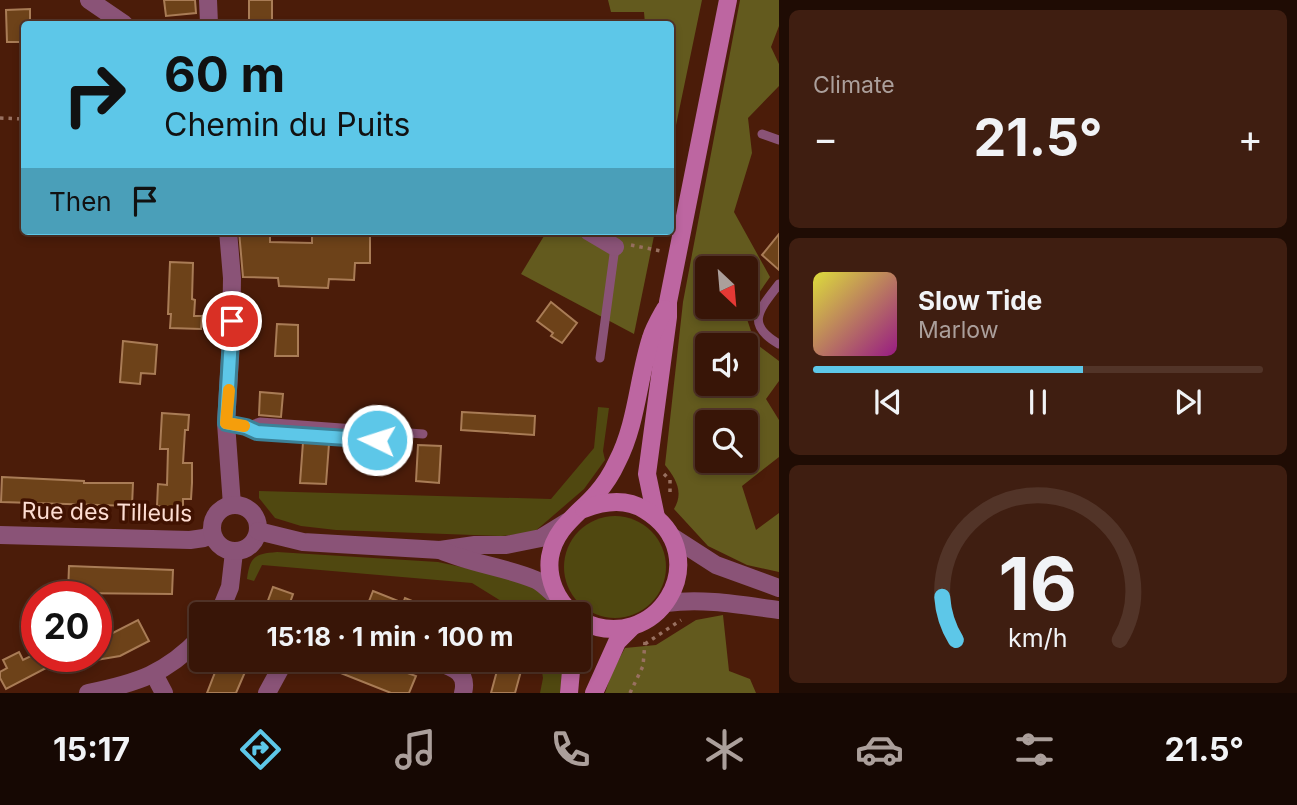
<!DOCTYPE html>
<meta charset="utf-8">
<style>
:root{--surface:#381507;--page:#3f1e11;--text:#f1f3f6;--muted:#ab9f9b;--line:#523428;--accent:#5dc7e8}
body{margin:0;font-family:Inter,sans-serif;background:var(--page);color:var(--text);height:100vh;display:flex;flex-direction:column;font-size:26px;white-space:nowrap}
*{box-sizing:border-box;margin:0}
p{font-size:23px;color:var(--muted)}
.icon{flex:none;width:38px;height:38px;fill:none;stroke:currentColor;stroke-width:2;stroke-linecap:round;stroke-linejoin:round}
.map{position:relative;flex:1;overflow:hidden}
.sheet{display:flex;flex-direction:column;gap:10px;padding:10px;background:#1f0c04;width:518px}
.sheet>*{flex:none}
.hud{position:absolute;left:21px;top:21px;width:653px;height:214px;border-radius:7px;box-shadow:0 4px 10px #0003,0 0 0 2px var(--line);background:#5dc7e8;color:#111;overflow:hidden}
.needle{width:46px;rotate:154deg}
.tools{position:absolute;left:695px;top:256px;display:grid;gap:14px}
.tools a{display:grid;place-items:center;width:63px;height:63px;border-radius:7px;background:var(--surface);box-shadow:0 4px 10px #0003,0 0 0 2px var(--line);font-size:35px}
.speed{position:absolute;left:21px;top:581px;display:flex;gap:14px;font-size:35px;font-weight:700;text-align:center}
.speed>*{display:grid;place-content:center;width:91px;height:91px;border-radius:50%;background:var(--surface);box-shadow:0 4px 10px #0003,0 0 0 2px var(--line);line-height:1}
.speed .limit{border:10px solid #d22;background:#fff;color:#111}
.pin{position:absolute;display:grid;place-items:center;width:60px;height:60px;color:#fff;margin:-30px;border:4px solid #fff;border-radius:50%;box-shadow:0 2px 7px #0007}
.me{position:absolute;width:77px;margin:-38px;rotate:274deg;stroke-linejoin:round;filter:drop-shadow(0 0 5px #0008)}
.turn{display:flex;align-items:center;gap:24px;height:147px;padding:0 28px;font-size:32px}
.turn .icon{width:91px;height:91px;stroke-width:2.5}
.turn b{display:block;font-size:49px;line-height:60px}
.then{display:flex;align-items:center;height:66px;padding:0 28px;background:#0003;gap:14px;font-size:26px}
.big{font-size:52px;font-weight:700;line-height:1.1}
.sheet .card{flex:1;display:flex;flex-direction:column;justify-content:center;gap:10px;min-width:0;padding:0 24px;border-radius:10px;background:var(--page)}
.sheet .dial{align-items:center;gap:0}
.dial svg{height:182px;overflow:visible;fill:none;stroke:var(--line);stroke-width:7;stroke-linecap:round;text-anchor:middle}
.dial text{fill:var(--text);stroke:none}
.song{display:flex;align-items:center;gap:21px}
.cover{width:84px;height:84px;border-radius:10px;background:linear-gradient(135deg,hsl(60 70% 55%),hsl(310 70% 35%))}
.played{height:7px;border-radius:4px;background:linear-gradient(90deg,var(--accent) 60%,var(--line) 60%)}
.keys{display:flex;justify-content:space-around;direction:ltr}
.heat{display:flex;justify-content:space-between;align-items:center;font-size:38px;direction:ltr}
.trip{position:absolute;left:189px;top:602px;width:402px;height:70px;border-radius:7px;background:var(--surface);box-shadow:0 4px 10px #0003,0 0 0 2px var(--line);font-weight:700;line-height:70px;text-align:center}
.dock{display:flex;height:112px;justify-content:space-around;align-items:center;background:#160803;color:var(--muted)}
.dock .icon{width:49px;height:49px}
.dock .current{color:var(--accent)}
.dock b{font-size:32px;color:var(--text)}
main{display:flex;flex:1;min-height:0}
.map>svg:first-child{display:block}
.green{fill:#504810}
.forest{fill:#635a1e;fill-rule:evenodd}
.building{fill:#6d4219;stroke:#a97c56;stroke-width:2}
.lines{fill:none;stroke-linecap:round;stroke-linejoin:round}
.path{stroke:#987060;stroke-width:3.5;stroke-dasharray:3.5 5;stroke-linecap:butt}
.service{stroke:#8a5377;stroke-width:9}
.minor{stroke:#8a5377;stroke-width:18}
.tertiary{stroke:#8a5377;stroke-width:18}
.secondary{stroke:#bd66a1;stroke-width:18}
.route-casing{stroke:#3c8197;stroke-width:18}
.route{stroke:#5dc7e8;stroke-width:12}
.slow{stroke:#f59e0b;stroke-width:12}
.labels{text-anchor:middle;stroke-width:7;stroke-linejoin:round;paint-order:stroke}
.street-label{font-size:23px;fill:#fdddd2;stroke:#401201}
</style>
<main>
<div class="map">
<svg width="779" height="693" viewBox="0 0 779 693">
<rect width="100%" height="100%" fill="#4b1c09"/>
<g class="green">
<path d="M598 407 609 408 603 451 605 460 584 489 533 533 501 536 336 530 301 526 275 518 259 498V491L551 499 594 448Z"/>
<circle cx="615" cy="567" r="51"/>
<path d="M277 552 438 562 494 574 533 586 543 595 556 614H522L472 583 262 565 254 581 247 579C250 556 255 554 277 552Z"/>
<path d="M540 660H564L560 693H540L543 678Z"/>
</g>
<g class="forest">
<path d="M608 0H702L670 154V24H645L644 12H611Z"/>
<path d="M740 0H779V26L771 47 779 64V86L748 118 752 153 734 212 770 277 745 313 755 343 779 361V381L766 399 779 420V457L742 486 756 530 779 513V572L747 565 708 546 674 509C684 492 676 479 665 465L683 302ZM707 268H746V306H707ZM707 345H746V383H707ZM707 422H746V460H707Z"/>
<path d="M547 231H655L634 334 521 274Z"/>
<path d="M723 615 729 671 750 679 756 693H605L612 672 625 648 656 645 696 620Z"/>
</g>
<g class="building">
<path d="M164 0H195L196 13 166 16Z"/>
<rect x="249" y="0" width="23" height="24"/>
<path d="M30 9V24H24V42H7L6 10Z"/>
<path d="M239 231H270V242L312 243V231H370V263H355L354 280 329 279 328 288 279 286 278 278 243 277Z"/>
<path d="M779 234V270L762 255Z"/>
<path d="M170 262 193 263 192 299 195 300 194 316H202L201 329 170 328 171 314H168Z"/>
<path d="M551 302 577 323 562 343 551 336 553 333 537 321Z"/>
<path d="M277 324 298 325V356H275Z"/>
<path d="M123 341 157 345 155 374 141 373 140 384 120 382Z"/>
<path d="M260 392 283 394 281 417 259 415Z"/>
<path d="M462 412 535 416 534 435 461 430Z"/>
<path d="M162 413 189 415 188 430H185L183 463H192V483L191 499H183V509L157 506 158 484 167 485 168 449H160Z"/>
<path d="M303 442 329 444 326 484 300 483Z"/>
<path d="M418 445 441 446 439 483 416 481Z"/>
<path d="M2 477 84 481V483H133L132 506 1 502Z"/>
<path d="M69 566 173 570 172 594 68 593Z"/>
<path d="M273 587 293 594 286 614H263Z"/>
<path d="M373 591 403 603 405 598 444 614H364Z"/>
<path d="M138 620 149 641 120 656 96 660V638L105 637Z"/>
<path d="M19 652 23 660 31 656H69L6 689 0 678V672L7 668 3 660Z"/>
<path d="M308 660H367L387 668 388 666 416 676 409 693H391Z"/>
<path d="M504 660H524L515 693H491L498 667 501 668Z"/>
<path d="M219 662 245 672 236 693H207Z"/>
</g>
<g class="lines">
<g class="path">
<path d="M0 118 24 119"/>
<path d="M631 245 661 251"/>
<path d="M664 474 670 480V496"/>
<path d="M645 644 681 620"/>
<path d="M630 693 643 666 645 642"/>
</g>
<g class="service">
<path d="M762 134 779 140"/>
<path d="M779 284C760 309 744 324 779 344"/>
<path d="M600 358 615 247"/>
<path d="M226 423 246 427 260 422 423 434"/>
<path d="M246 427 257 432 401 442"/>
</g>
<g class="minor">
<path d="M208 0 209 24"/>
<path d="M588 231 615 247"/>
<path d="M0 535 190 540 204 538 212 534"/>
<path d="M219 614 230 587 234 552"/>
<path d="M432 660C450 667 469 670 463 693"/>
<path d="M154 674 164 693"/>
<path d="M88 693C137 683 166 674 201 637"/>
<path d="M267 693 285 660"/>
</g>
<g class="tertiary">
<path d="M89 0 124 24"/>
<path d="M228 231 232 278 231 342 226 423 232 505"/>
<circle cx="235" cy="528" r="23"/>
<path d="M258 531 303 542 440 550 475 545H506L541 538 567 522"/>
<path d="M671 536 716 565 779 588"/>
<path d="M440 550C472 564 505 567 536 580 544 584 551 592 558 598"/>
<path d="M666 603C705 598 741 605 779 610"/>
</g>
<g class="secondary">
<path d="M656 517 647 474 668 317V302L728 0"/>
<path d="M573 614C556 600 547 578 550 557 555 527 579 514 597 493 605 484 612 473 617 462 637 424 638 378 651 338 654 328 660 318 665 309"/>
<path d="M579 620C657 660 719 555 645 510 626 498 604 501 584 509"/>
<path d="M569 693 572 660"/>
<path d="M594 693 617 642 632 627"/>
</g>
</g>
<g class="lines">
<g class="route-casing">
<path id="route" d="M232 321 226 423 246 427 257 432 377 440"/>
</g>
<use href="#route" class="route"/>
<path class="slow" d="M229 390 226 423 244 426"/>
</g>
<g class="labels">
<g class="street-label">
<text transform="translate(107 512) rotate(1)" y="8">Rue des Tilleuls</text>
</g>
</g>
</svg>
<div class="tools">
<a><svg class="needle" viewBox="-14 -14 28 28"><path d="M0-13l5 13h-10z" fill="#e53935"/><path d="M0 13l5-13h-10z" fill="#ab9f9b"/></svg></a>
<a><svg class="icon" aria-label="sound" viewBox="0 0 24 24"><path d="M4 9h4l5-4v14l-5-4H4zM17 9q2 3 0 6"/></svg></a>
<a><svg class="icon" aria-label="search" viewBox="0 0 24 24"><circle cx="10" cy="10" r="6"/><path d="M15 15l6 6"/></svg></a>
</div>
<div class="speed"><div class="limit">20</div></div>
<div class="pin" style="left:232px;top:321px;background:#d93025"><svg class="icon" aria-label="arrive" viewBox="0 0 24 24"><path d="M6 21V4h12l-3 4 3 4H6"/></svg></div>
<svg class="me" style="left:377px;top:440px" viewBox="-20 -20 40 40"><circle r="17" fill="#5dc7e8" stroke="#fff" stroke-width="3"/><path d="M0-11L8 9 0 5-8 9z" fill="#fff"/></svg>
<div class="trip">15:18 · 1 min · 100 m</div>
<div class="hud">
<div class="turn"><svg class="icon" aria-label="right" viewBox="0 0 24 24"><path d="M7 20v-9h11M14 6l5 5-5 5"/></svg><div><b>60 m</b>Chemin du Puits</div></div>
<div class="then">Then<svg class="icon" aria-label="arrive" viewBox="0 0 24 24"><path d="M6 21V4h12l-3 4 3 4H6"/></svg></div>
</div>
</div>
<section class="sheet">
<div class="card"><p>Climate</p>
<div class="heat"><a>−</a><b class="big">21.5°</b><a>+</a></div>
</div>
<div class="card">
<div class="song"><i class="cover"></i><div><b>Slow Tide</b><p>Marlow</p></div></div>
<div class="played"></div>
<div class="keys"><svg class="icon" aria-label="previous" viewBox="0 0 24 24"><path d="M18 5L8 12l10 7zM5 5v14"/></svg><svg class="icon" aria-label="pause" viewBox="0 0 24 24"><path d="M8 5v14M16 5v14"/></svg><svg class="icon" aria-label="next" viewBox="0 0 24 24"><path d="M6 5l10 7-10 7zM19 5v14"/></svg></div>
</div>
<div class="card dial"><svg viewBox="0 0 100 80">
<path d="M14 69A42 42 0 1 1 86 69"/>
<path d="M14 69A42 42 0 0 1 8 50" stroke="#5dc7e8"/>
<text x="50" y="56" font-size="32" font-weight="700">16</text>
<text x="50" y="72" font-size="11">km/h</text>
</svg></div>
</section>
</main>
<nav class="dock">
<b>15:17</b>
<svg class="icon current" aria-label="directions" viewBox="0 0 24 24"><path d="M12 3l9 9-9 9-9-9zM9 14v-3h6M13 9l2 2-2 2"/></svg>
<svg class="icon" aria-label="music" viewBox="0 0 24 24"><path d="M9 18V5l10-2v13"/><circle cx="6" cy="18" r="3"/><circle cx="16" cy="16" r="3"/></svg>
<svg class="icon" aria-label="phone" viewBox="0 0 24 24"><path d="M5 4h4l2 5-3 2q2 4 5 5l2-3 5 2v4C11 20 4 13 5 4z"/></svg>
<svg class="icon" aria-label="climate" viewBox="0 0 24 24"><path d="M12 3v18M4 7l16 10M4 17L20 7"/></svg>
<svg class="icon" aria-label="car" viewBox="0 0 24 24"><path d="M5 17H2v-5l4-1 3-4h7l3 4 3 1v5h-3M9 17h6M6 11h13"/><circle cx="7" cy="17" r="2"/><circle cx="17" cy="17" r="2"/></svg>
<svg class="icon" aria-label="filters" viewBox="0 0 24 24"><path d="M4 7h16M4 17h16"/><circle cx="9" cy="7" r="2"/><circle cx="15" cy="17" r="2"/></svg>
<b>21.5°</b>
</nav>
